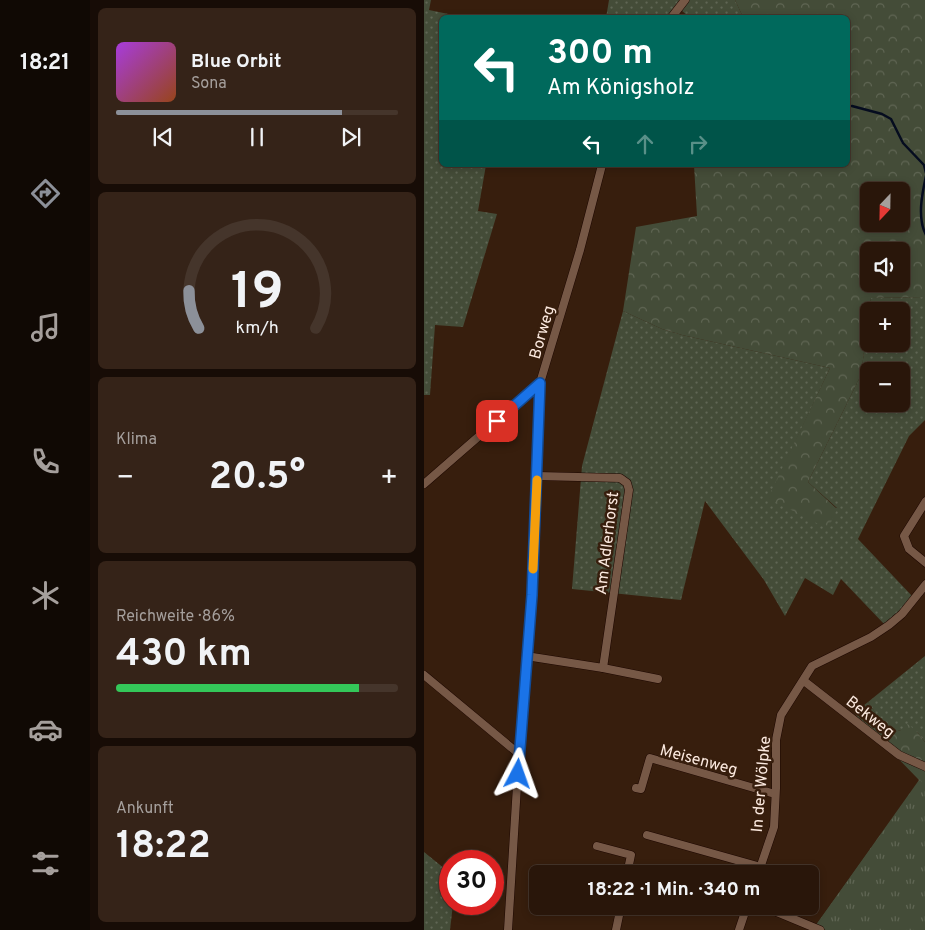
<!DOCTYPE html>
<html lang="de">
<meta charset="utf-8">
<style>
:root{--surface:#29160a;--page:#352318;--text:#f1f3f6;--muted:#a59f9c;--line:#45352b;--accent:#8c9099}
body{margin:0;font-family:Overpass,sans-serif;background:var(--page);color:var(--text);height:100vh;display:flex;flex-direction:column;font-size:19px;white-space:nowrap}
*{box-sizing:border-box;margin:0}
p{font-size:16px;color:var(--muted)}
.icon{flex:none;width:28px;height:28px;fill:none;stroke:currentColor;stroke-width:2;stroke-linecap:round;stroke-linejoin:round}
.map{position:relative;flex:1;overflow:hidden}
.drawer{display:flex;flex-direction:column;gap:8px;padding:8px;background:#170c06;width:334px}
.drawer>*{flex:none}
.banner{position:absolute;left:15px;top:15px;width:411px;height:152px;border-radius:8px;box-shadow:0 2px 8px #0003,0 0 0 1px var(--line);background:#00695c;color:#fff;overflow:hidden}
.needle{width:32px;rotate:202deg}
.controls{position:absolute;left:436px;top:182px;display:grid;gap:10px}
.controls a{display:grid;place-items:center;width:50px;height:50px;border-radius:8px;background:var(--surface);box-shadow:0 2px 8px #0003,0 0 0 1px var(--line);font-size:25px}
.speed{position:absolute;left:15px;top:850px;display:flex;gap:10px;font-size:25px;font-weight:700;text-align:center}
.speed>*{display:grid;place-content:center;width:65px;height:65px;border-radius:50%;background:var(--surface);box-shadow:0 2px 8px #0003,0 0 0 1px var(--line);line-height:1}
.speed .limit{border:8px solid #d22;background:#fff;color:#111}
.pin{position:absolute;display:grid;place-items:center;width:42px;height:42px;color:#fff;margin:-21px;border-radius:10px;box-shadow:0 2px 8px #0006}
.me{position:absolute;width:55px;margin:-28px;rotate:4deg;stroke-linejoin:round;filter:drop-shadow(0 0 4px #0008)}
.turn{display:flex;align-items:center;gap:18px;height:105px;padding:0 25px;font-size:22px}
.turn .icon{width:65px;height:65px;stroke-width:2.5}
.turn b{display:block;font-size:35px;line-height:42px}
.lanes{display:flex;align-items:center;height:48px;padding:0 25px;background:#0003;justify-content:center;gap:25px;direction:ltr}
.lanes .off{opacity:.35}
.big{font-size:38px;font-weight:700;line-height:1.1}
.drawer .widget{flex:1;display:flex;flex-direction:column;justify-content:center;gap:8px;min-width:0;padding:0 18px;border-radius:8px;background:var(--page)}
.drawer .dial{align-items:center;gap:0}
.dial svg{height:130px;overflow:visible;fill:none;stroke:var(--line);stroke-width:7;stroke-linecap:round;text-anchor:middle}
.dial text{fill:var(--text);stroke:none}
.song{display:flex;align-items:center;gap:15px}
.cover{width:60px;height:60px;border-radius:8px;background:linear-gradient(135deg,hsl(280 70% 55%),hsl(20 70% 35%))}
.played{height:5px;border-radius:2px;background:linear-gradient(90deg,var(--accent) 80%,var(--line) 80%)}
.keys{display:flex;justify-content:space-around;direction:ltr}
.heat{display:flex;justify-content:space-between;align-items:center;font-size:28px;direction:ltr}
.charge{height:8px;border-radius:4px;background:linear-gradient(90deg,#34c759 86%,var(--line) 0)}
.trip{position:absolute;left:105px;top:865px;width:290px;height:50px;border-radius:8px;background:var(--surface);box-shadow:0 2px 8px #0003,0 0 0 1px var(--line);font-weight:700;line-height:50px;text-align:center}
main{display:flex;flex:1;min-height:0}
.tabs{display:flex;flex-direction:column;width:90px;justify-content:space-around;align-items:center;background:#100904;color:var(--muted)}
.tabs .icon{width:35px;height:35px}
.tabs .active{color:var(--accent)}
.tabs b{font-size:22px;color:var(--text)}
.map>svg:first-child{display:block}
.grass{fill:url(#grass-dots);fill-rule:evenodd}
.forest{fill:url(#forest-crowns);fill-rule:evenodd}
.park{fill:url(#park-tufts)}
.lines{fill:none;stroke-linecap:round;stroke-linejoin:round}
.stream{stroke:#050c1f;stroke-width:2.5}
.street-casing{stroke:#1d0700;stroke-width:9}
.street{stroke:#765846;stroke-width:8}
.route-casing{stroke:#114b97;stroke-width:12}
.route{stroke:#1a73e8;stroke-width:9}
.slow{stroke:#f59e0b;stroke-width:9}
.labels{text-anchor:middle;stroke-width:5;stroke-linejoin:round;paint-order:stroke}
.street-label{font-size:16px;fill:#fbe9df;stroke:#371e0d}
</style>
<main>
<nav class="tabs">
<b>18:21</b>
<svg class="icon active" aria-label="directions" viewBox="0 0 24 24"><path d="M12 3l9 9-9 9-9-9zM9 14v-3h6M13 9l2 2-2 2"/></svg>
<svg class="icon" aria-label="music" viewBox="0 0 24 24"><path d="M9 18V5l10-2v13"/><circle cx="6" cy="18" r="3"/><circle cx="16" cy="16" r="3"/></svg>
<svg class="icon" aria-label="phone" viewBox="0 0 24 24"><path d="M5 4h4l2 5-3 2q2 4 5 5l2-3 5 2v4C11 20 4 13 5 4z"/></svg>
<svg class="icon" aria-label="climate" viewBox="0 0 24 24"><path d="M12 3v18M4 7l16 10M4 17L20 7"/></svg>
<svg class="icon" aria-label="car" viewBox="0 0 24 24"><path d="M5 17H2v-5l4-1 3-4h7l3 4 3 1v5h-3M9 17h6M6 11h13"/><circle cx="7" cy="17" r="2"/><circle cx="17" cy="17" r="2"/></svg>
<svg class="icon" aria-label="filters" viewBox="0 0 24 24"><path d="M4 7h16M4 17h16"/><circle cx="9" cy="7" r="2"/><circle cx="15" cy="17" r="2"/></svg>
</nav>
<section class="drawer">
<div class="widget">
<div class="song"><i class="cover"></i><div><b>Blue Orbit</b><p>Sona</p></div></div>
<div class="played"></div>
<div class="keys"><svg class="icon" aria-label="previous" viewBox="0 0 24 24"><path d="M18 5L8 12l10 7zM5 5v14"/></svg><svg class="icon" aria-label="pause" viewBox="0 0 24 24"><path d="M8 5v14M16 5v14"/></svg><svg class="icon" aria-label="next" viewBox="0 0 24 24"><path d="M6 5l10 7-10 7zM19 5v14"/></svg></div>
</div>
<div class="widget dial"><svg viewBox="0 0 100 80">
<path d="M14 69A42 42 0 1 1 86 69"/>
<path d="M14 69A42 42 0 0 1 8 46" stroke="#8c9099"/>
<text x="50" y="56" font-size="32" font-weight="700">19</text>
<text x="50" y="72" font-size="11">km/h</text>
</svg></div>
<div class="widget"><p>Klima</p>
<div class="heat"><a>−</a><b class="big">20.5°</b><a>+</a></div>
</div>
<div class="widget"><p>Reichweite · 86%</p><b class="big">430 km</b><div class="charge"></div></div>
<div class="widget"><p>Ankunft</p><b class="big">18:22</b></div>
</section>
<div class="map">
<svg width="502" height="930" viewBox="0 0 502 930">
<defs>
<pattern id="grass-dots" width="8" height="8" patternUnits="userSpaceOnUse" patternTransform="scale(1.25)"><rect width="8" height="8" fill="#444c38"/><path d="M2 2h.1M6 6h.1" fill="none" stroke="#606654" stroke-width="1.8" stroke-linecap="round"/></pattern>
<pattern id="forest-crowns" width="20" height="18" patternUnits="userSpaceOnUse" patternTransform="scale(1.25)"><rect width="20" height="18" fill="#444c38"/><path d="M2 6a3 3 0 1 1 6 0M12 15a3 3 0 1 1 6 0" fill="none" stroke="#606654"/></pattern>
<pattern id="park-tufts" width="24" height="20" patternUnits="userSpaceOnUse" patternTransform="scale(1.25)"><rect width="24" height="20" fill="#444c38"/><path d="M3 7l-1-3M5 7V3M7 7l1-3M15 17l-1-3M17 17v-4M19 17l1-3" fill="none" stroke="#606654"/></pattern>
</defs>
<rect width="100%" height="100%" fill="#371e0d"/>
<g class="grass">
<path d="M0 0H7L5 10 39 17 18 18V165H62L54 211 73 214 39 327 11 325 6 395H0Z"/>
<path d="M185 0H311L319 17H265L257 10 251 17 182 18Z"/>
<path d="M501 297V420L485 436 434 539 489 597 461 625 417 579 409 595 381 578 361 616 340 580 281 501 257 600 148 589 158 466 199 311 238 329 258 335 406 368 345 498 413 508 384 482 437 375 447 298ZM445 311H478V344H445ZM445 371H478V404H445Z"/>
<path d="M501 656V742L493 732 477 730 470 732 459 724 444 702Z"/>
<path d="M0 852 26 873V904H29L26 930H0Z"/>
</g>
<g class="forest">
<path d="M311 0H501V297L447 298 437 375 384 482 413 509 404 529 344 498 406 368 258 335 238 329 199 311 212 227 273 216 270 165H424V18L319 17ZM445 191H478V224H445ZM445 251H478V284H445Z"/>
<path d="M444 702 459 724 470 732 477 730 484 724 493 732 501 742V930H402L392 925 495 780 430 713Z"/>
</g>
<path class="park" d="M496 780 502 787 501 930H402L392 925Z"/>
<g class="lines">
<g class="stream">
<path d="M428 106 458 114 467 119 479 143 500 165 502 173"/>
<path d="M502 176C498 194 493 218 502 235"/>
</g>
<g class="street-casing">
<g id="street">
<path d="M247 18 261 0"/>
<path d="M0 484 116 383"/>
<path d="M502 501 480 536 485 549 502 563"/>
<path d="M102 656 179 668 205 490 203 483 196 478 113 476"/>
<path d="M179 668 234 679"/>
<path d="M0 675 95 754"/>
<path d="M380 681 475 755 502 767"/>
<path d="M212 788 217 789 226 758 351 794"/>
<path d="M223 835 337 867"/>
<path d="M173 846 207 855 203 874"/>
<path d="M334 874 350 827 352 788V740L357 715 388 666 447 637 465 625 478 614 502 584"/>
<path d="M338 906 396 930"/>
<path d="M84 930 95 754 108 595 116 383 156 250 178 165"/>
<path d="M192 930 197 906"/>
<path d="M315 930 323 906"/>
</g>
</g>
<use href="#street" class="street"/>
</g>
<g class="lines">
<g class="route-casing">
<path id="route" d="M73 421 116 383 108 595 94 774"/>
</g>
<use href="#route" class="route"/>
<path class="slow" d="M109 569 113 480"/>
</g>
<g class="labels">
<g class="street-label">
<text transform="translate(117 332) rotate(-74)" y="6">Borweg</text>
<text transform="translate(182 543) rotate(-83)" y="6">Am Adlerhorst</text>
<text transform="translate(447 716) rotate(38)" y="6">Bekweg</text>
<text transform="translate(275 759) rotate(15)" y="6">Meisenweg</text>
<text transform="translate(336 784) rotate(-85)" y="6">In der Wölpke</text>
</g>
</g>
</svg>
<div class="controls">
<a><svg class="needle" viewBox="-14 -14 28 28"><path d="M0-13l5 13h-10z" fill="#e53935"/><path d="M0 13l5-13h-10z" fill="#a59f9c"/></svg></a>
<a><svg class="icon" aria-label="sound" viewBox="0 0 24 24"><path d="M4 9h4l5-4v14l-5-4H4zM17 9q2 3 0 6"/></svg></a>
<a>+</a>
<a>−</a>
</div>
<div class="speed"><div class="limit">30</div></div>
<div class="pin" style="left:73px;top:421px;background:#d93025"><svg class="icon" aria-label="arrive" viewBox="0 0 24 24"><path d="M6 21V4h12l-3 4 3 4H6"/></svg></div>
<svg class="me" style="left:94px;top:774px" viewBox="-20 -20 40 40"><path d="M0-17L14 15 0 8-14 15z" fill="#1a73e8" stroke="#fff" stroke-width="4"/></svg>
<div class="trip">18:22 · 1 Min. · 340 m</div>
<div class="banner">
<div class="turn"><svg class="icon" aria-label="left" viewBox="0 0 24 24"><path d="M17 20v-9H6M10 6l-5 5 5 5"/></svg><div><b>300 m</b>Am Königsholz</div></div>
<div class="lanes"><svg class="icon" aria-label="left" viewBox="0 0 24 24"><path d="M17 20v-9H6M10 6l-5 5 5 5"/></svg><svg class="icon off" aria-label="ahead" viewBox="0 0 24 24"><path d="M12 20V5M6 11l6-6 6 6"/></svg><svg class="icon off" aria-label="right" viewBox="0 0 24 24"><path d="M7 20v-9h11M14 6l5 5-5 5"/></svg></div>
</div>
</div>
</main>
